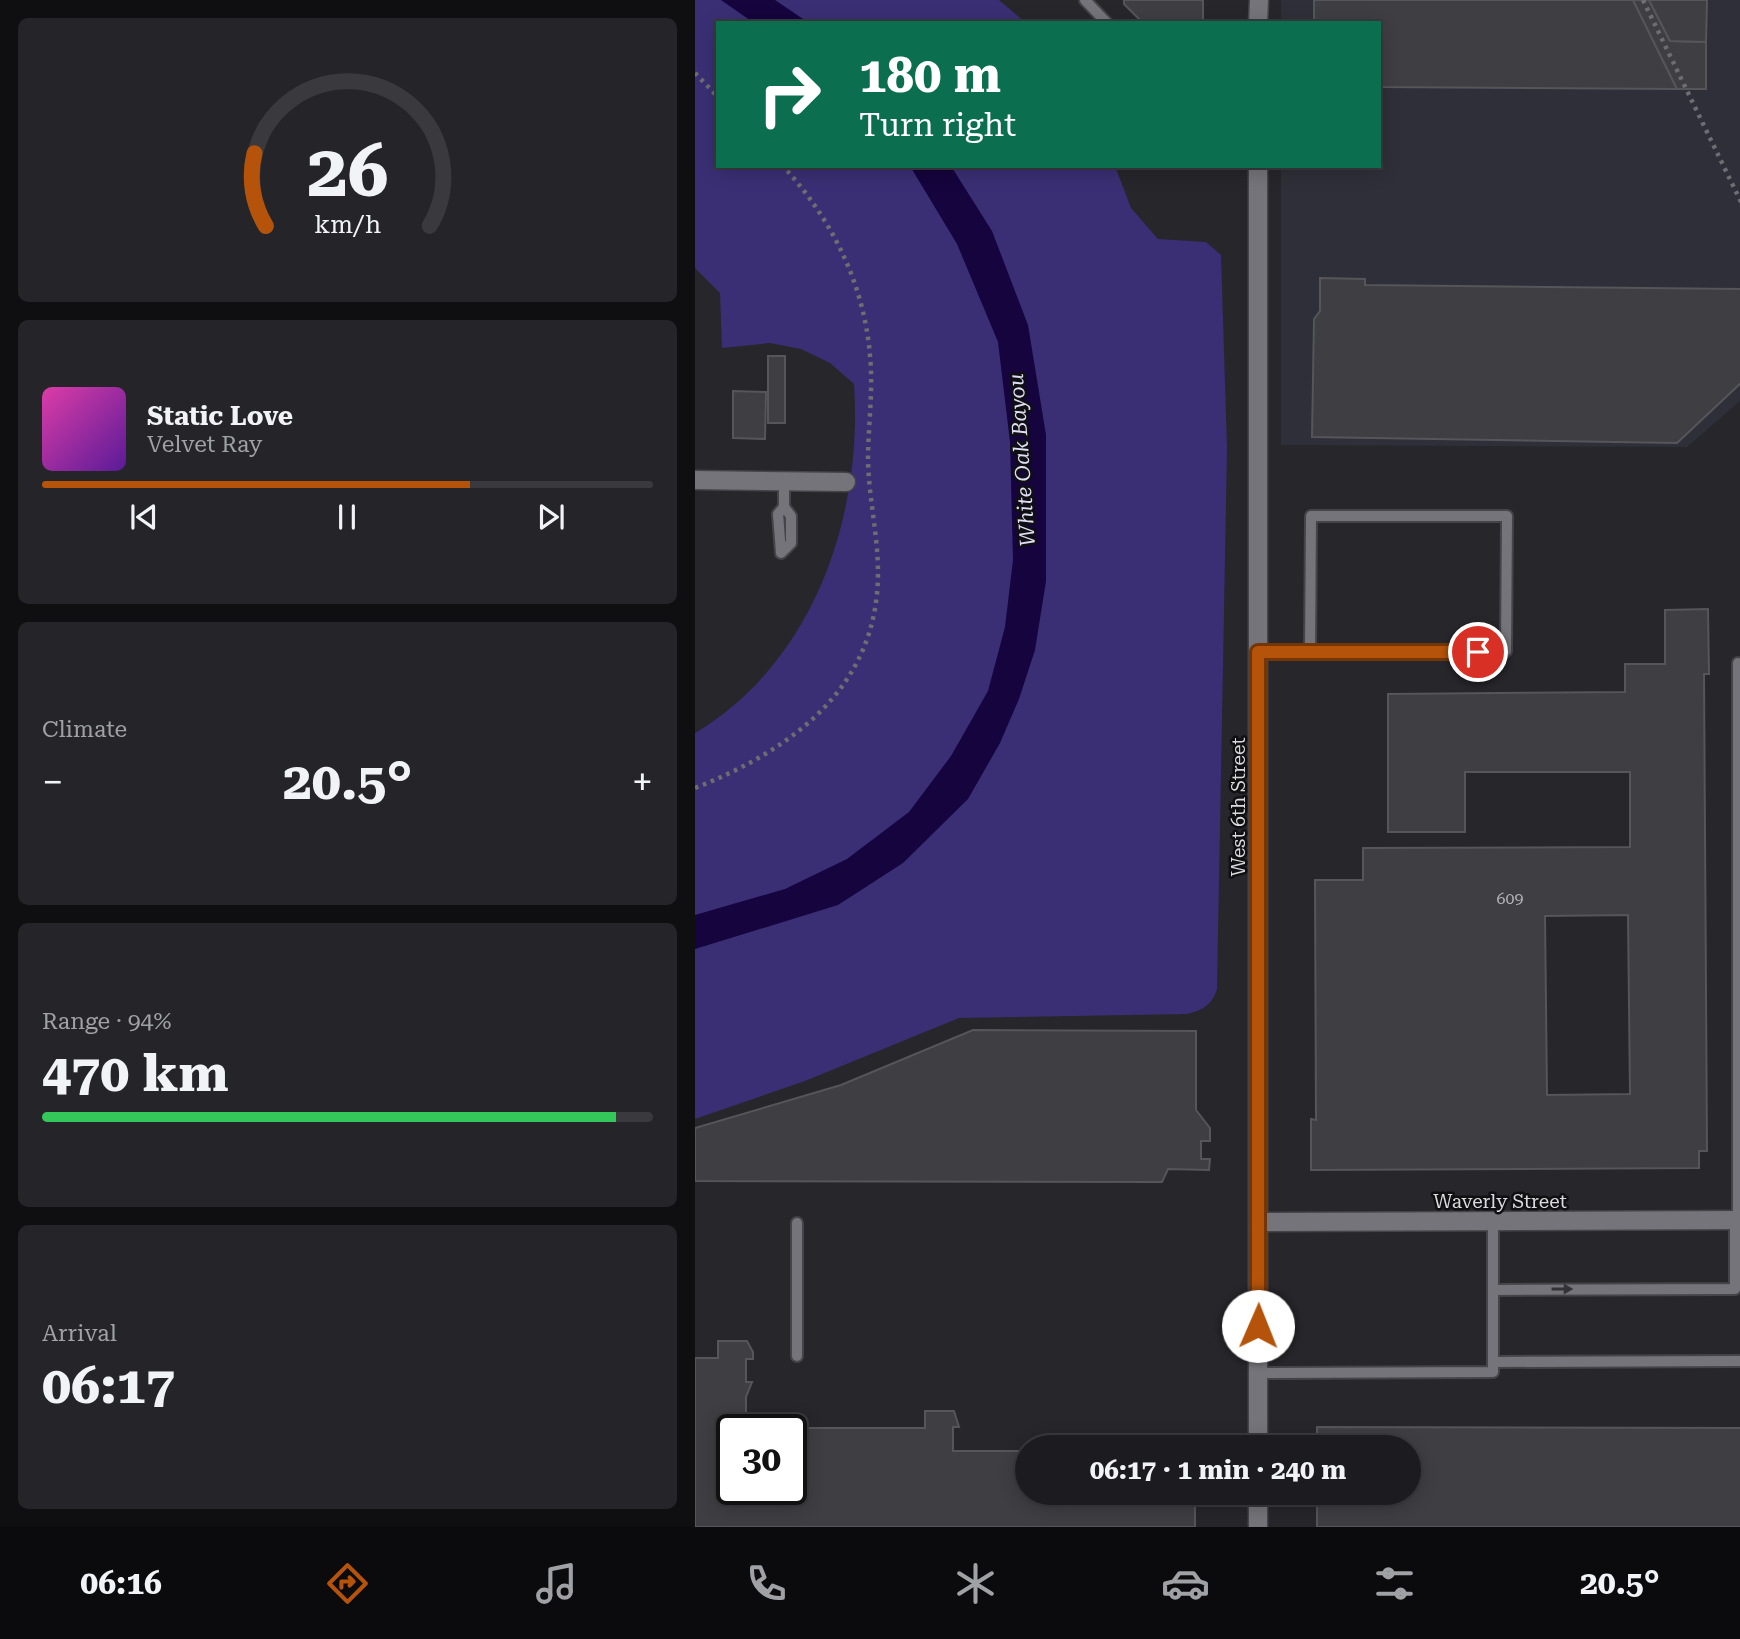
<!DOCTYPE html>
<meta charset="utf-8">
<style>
:root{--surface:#1c1c20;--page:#252529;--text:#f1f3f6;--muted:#a0a1a5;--line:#3a3a3e;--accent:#b45309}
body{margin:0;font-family:"Roboto Serif",serif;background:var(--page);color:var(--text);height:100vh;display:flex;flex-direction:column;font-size:26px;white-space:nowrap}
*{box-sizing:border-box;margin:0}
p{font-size:23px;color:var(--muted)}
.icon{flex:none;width:38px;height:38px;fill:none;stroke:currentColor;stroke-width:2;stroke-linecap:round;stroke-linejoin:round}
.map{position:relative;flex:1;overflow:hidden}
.details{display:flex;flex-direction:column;gap:18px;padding:18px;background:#0f0f12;width:695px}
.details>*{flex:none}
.guide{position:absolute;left:21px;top:21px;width:665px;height:147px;border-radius:0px;box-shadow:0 4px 18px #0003,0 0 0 2px var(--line);background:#0b6e4f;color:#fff;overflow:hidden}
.speed{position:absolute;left:21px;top:1414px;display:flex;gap:14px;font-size:35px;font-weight:700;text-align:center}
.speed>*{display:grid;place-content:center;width:91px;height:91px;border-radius:50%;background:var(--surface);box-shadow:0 4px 18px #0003,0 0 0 2px var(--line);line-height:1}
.speed .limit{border:4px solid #111;border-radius:10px;background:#fff;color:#111}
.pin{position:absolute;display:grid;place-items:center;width:60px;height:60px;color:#fff;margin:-30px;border:4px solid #fff;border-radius:50%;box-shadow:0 2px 7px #0007}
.me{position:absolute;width:77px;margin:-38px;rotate:1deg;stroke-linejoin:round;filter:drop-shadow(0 0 5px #0008)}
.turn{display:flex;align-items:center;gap:24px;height:147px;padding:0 28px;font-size:32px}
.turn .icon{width:91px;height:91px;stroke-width:2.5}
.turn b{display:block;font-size:49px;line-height:60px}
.big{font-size:52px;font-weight:700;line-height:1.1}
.details .tile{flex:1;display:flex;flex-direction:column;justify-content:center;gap:10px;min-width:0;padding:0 24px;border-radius:10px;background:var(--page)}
.details .dial{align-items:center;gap:0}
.dial svg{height:182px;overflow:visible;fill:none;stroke:var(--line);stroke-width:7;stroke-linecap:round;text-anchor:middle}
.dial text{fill:var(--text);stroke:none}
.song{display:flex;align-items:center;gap:21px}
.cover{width:84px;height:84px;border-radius:10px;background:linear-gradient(135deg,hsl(320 70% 55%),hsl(270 70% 35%))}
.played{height:7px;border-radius:4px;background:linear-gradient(90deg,var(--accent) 70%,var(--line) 70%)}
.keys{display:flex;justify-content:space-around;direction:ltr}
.heat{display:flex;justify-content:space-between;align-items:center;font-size:38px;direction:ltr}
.charge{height:10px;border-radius:5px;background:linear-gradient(90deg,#34c759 94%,var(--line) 0)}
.trip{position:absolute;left:320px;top:1435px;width:406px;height:70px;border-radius:35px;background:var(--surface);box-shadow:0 4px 18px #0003,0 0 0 2px var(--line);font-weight:700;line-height:70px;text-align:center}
.tabs{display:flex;height:112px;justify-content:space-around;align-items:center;background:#0b0b0d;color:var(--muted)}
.tabs .icon{width:49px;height:49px}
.tabs .selected{color:var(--accent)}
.tabs b{font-size:32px;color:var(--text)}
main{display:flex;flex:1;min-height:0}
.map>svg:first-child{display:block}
.built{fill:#2f2f39}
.green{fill:#3a2f74}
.water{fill:#15043d}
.building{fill:#3e3e43;stroke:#55555a;stroke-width:2;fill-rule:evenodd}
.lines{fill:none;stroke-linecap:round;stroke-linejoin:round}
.lane-casing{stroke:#444449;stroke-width:14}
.street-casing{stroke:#444449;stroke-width:21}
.path{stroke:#6d6d72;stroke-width:4.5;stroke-dasharray:3.5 5;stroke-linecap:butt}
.lane{stroke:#74747a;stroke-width:10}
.street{stroke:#74747a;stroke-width:18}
.oneway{fill:#333236}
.route-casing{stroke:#753606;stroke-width:18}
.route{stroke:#b45309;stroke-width:12}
.labels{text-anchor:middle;stroke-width:5;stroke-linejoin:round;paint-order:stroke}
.number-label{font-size:16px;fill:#b4b4b8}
.street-label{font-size:19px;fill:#dbdbdf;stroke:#100f12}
.water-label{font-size:21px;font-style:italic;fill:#dfdef5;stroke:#100f12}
</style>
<main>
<section class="details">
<div class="tile dial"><svg viewBox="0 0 100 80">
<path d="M14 69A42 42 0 1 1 86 69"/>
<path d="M14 69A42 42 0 0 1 9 37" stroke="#b45309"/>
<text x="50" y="56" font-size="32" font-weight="700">26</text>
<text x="50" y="72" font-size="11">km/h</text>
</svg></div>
<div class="tile">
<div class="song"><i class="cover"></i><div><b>Static Love</b><p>Velvet Ray</p></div></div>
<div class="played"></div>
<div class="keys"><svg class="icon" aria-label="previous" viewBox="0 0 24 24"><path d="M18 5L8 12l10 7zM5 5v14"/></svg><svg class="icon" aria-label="pause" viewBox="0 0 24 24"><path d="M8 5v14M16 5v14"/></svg><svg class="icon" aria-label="next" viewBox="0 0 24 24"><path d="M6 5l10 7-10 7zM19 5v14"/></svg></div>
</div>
<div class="tile"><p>Climate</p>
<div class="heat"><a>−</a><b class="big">20.5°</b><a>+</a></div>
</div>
<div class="tile"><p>Range · 94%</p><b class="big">470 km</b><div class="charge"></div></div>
<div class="tile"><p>Arrival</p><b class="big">06:17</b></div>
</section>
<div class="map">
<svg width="1046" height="1527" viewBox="0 0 1046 1527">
<rect width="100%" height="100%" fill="#26262b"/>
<path class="built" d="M586 0H1045V401L992 447 586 445V166H684V23H586Z"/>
<path class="green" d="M0 0H304L331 23H23V166H420L436 208 463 239 511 242 526 255 532 448 522 989C517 1005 508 1010 492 1014L264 1018 110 1081 0 1119V733C119 662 168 516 159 384L135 363 106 349 75 343 27 348 25 293 0 268Z"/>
<g class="water">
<path d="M26 0H80L114 23H59Z"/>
<path d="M215 166H256L297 231 333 325 351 435V581L340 650 324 699 305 743 273 799 208 863 143 905 0 949V915L90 889 152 859 214 812 256 756 293 691 310 627 318 560 315 442 303 342 262 244Z"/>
</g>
<g class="building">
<path d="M429 0H508V23H448L429 4Z"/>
<path d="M619 0H938L982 89 684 87V23H619Z"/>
<path d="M938 0H954L975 41 1011 42V89H982Z"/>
<path d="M954 0H1012L1011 42 975 41Z"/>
<path d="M625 278 670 279V285L1046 289V383L982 443 617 437 619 319 625 311Z"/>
<rect x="73" y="356" width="17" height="67"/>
<path d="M38 391 71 392 70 439 38 438Z"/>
<path d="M1013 609 1014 674H1009L1012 1151H1004V1168L616 1170V1119L621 1120 620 880H668V848L935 847V772H770V832H693V694L930 692V664H970V610ZM933 915 935 1094 852 1095 850 916Z"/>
<path d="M278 1030 501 1031V1110L515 1128V1141H506V1159H515L514 1170 473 1169 467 1182 0 1181V1128L146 1085Z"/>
<path d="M23 1341H52L58 1352V1359H51V1382H57L51 1397V1418L57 1428H230V1411H259L264 1427H258V1451H332V1493H508L500 1506V1527H0V1358H23ZM37 1430H96V1489H37Z"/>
<path d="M622 1427 1046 1428V1527H622V1493H714V1447H622Z"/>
<path d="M466 1434H507L512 1447H466Z"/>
</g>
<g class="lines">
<g class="lane-casing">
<g id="lane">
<path d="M390 0 412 23"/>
<path d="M89 507 96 516V543L86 553 83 514 89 507V481"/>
<path d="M563 652 811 651 812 516H616L615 652"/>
<path d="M1043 1220V663"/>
<path d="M102 1223V1356"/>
<path d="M798 1290 1040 1289V1220"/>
<path d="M798 1362 1046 1361"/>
<path d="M564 1373 798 1372V1223"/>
</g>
</g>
<g class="street-casing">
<g id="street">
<path d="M563 23 564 0"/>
<path d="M563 166V1447"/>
<path d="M0 480 151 482"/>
<path d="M564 1222 1046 1220"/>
<path d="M563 1527V1493"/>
</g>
</g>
<g class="path">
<path d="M948 0 1046 202"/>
<path d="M0 73 23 97"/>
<path d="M0 788C97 750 183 687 183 573 183 535 174 499 173 461 173 431 177 401 176 371 173 292 141 224 88 166"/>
</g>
<use href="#lane" class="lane"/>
<use href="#street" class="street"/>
</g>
<defs><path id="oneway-solid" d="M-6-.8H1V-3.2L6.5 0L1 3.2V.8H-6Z" transform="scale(1.75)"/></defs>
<use class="oneway" href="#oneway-solid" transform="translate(867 1289)"/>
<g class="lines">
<g class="route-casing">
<path id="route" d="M563 1326V652H783"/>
</g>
<use href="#route" class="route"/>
</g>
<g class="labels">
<g class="number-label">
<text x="815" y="904">609</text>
</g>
<g class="street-label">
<text transform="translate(543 807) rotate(-90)" y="7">West 6th Street</text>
<text x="805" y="1208">Waverly Street</text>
</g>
<g class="water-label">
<text transform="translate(327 460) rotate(-94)" y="7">White Oak Bayou</text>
</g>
</g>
</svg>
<div class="speed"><div class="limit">30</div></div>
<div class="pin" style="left:783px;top:652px;background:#d93025"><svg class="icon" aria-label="arrive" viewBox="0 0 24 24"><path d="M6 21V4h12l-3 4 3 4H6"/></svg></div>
<svg class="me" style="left:563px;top:1326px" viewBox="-20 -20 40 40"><circle r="19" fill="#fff"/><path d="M0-13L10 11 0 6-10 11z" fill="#b45309"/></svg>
<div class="trip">06:17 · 1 min · 240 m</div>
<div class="guide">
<div class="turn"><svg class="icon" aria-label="right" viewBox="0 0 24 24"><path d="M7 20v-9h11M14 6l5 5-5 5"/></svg><div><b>180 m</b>Turn right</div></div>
</div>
</div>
</main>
<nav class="tabs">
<b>06:16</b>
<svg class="icon selected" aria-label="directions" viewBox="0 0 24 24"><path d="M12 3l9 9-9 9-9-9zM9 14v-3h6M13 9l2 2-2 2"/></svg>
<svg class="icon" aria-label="music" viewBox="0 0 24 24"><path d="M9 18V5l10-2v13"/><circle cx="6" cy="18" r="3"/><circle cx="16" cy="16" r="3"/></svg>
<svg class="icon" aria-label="phone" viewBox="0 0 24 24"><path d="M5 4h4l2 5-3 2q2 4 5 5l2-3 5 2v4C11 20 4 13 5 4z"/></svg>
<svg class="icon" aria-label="climate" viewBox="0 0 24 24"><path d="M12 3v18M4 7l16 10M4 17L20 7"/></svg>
<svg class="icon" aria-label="car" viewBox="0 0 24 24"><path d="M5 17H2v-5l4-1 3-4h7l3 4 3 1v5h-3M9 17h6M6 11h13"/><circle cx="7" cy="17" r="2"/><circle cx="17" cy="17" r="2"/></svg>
<svg class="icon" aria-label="filters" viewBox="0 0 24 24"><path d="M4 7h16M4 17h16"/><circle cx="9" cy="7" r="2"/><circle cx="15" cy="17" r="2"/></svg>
<b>20.5°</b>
</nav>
